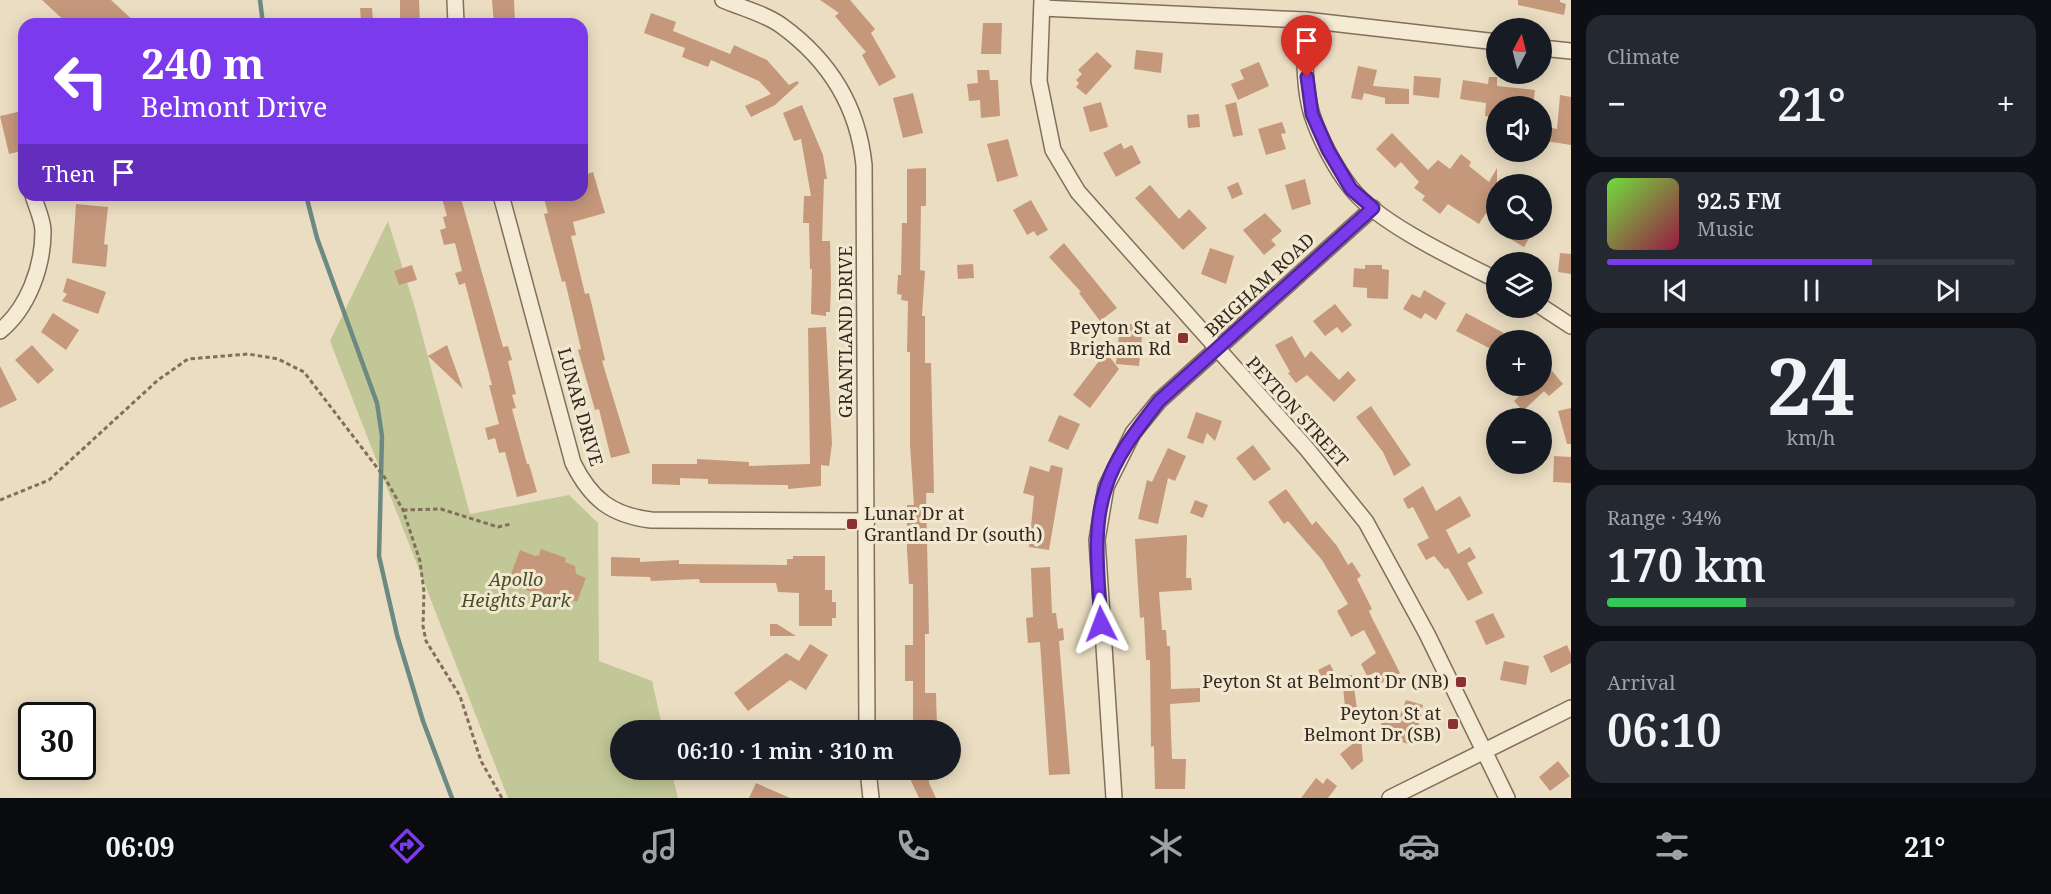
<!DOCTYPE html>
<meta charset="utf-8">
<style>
:root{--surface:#171b24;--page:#242831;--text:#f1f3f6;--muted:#9ea1a6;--line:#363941;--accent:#7c3aed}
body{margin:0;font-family:"Noto Serif",serif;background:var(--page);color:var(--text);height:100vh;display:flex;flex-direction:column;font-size:22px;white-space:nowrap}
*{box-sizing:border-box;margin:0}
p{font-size:20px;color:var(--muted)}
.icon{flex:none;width:33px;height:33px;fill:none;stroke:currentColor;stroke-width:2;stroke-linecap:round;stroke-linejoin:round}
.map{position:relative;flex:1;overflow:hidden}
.drawer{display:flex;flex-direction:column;gap:15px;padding:15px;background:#0d0f14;width:480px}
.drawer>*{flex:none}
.top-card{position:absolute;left:18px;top:18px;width:570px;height:183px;border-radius:18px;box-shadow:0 3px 15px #0003;background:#7c3aed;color:#fff;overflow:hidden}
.needle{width:39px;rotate:7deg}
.fabs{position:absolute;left:1486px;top:18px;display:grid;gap:12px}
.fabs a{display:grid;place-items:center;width:66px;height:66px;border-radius:50%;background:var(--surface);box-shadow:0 3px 15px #0003;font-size:30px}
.speed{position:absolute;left:18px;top:702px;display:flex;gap:12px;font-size:30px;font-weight:700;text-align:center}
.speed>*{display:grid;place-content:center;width:78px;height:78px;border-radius:50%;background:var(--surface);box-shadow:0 3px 15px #0003;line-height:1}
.speed .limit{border:3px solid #111;border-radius:9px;background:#fff;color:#111}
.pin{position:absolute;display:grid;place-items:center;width:51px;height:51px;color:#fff;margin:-62px -26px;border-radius:50% 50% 50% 0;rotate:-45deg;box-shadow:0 0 6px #0007}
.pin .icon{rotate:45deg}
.me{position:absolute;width:66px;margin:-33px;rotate:357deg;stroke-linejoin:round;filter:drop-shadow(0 0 4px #0008)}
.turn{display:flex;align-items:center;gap:21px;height:126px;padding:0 24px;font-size:27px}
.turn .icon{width:78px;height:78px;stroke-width:2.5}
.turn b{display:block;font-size:42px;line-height:51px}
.then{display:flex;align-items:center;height:57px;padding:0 24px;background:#0003;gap:12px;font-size:22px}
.big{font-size:45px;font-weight:600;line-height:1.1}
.drawer .card{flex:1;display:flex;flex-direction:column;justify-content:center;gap:9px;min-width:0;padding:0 21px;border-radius:18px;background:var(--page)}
.drawer .dial{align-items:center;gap:0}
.dial b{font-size:78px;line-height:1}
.song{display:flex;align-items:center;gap:18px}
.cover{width:72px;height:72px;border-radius:9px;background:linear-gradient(135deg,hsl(100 70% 55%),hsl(340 70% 35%))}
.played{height:6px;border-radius:3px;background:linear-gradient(90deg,var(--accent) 65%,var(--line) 65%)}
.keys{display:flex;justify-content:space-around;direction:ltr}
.heat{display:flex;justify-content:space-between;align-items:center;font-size:33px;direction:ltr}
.charge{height:9px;border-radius:4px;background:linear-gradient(90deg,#34c759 34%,var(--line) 0)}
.trip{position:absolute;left:610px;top:720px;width:351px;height:60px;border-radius:30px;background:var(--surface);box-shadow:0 3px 15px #0003;font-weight:600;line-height:60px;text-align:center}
.menu{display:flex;height:96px;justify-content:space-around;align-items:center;background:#090b0e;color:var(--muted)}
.menu .icon{width:42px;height:42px}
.menu .on{color:var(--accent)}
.menu b{font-size:27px;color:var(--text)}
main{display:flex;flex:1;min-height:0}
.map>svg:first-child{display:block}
.green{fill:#c2c797}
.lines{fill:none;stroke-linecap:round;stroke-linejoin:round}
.stream{stroke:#6c8a82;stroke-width:4.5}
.building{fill:#c5987b}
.minor-casing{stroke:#826f5b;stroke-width:18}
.path{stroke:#826f5b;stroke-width:3;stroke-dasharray:4.5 3;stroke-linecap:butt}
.minor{stroke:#f5ebd5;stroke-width:15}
.route-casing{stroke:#51269a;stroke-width:15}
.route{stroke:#7c3aed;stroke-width:10}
.poi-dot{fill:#8c3033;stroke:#f2e8d1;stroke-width:2}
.labels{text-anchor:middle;stroke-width:6;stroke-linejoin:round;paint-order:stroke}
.street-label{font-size:18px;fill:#33281e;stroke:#f2e8d1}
.poi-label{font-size:18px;fill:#33281e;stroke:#f2e8d1;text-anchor:end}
.park-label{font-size:18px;font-style:italic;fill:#454e26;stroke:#f2e8d1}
</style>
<main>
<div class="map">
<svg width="1571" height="798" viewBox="0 0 1571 798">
<rect width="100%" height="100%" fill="#eaddc2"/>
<path class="green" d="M388 221 415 308 470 514 569 495 598 523 599 661 652 681 663 730H621V770H671L678 798H508L330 341Z"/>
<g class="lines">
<g class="stream">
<path d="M260 0 263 24"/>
<path d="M306 195 317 238 377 403 382 436 379 556 397 635 423 721 452 798"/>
</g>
</g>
<g class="building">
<path d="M42 0H111L137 24H68Z"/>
<path d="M400 0H419L420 24H400Z"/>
<path d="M492 0H514L515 24H494Z"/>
<path d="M820 0H850L875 29 871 33 896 77 879 86 862 55 866 52 835 16 839 13Z"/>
<path d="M1518 0H1560V2L1566 4 1564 15 1518 5Z"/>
<path d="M360 8H372L373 21H361Z"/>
<path d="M651 13 676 22 673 31 730 54 734 45 767 60 789 85 797 81 799 83 775 105 751 117 745 106 771 94 759 81 711 60 708 67 682 57 685 48 644 33Z"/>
<path d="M983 23H1002L1001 54H981Z"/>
<path d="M1136 50 1163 53 1161 73 1134 69Z"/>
<path d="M1097 52 1112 66 1086 95 1076 87 1079 83 1076 80 1082 74 1078 70Z"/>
<path d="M1259 62 1269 86 1238 100 1231 84 1244 79 1240 70Z"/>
<path d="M1358 66 1377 70 1373 86 1409 89V104H1385V98L1364 93 1362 100 1351 98Z"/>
<path d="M977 70H989L990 80H998L1000 116 981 118 980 100 969 101 967 84 978 83Z"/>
<path d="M1414 76 1441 78 1439 98 1413 95Z"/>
<path d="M1489 77H1497V86L1535 90 1533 106 1497 105V117L1485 116 1486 103 1460 99 1463 80 1488 84Z"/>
<path d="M913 93 923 133 903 138 893 98Z"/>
<path d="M1560 95 1571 97V145L1546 141 1548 127 1557 129Z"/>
<path d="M1101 102 1108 127 1090 132 1083 107Z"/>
<path d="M1236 102 1243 135 1233 137 1225 105Z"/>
<path d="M802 105 823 155 827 179H824L822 241H830L831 284 830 312H826V316L811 314 812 269H810L809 223H803L804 196H811L801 139 794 141 783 113Z"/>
<path d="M22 111 24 144 20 145 22 151 9 154 0 116Z"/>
<path d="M1199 114 1200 127 1188 128 1187 115Z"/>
<path d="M1282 122 1286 133 1281 134 1286 149 1266 155 1258 129Z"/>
<path d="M1392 133 1428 170 1438 160 1450 169 1461 154 1471 162 1469 166 1489 182 1497 168V196L1479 224 1448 204 1440 214 1422 200 1425 196 1414 188 1419 182 1401 162 1395 168 1376 149Z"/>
<path d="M1008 139 1018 176 997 182 987 144Z"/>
<path d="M1121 143 1124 149 1132 145 1141 163 1116 177 1103 153Z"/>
<path d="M926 168V206H921L920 270 925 271 922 316H925V363H931L934 493H926L929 634H925V693H936L937 727H913V681H905V645H913V584H909L907 549V505H914L910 445V352H907L908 301 901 300 902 295 897 294 898 275H901L902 223H907V169Z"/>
<path d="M593 172 605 213 573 222 576 235 571 236 585 294 589 293 605 360 602 361 630 453 611 458 599 409 595 410 578 350 581 349 565 281 562 282 544 214 548 213 543 195H582V176Z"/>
<path d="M1305 179 1311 204 1292 210 1285 185Z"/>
<path d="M1238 182 1243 194 1232 199 1227 187Z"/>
<path d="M1150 185 1179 219 1189 209 1207 228 1183 250 1135 198Z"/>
<path d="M441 195H460L503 347 508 346 512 360 508 361 516 394 512 395 516 408 512 409 527 464H529L537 492 517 497 505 452 499 453 495 438 488 440 485 428 499 424 489 385H492L465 283 459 285 455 273 462 271 455 243 444 245 440 230 446 228 443 217 447 216Z"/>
<path d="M1031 200 1048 230 1037 236 1034 231 1027 235 1013 210Z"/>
<path d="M76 204 108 207 104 244 108 245 106 267 72 263Z"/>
<path d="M1265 213 1282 231 1271 240 1276 245 1264 255 1243 230Z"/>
<path d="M1495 230H1534L1524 247Z"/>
<path d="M1064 243 1117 308 1100 321 1079 293 1081 292 1049 257Z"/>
<path d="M1210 248 1234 256 1226 284 1201 274Z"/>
<path d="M1560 253 1571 254V274L1558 272Z"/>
<path d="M973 264 974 278 958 279 957 265Z"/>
<path d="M412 265 417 280 399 285 394 271Z"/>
<path d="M1365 265H1382V269L1389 270 1388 299 1367 298V288L1353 287 1354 268 1365 269Z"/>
<path d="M67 278 106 292 98 314 62 301 67 294 63 292Z"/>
<path d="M1424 290 1446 303 1436 320 1425 313 1421 319 1403 309 1412 294 1420 298Z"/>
<path d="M1335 304 1352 325 1342 333 1337 327 1325 336 1313 321Z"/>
<path d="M53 313 79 330 66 350 41 332Z"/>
<path d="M1466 313 1517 340H1497V352L1456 331Z"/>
<path d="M1120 323 1139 325 1138 337H1142L1139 366 1116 364Z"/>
<path d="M826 327 832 444 829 466 821 465V486L788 489V485L708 484V479L680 478V485L652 484V464H697V459L749 462V466L810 464 808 328Z"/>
<path d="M1292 336 1305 358 1311 351 1339 380 1348 371 1356 380 1334 402 1307 375 1296 383 1288 373 1290 372 1275 345Z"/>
<path d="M32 345 54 370 38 384 15 360Z"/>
<path d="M447 345 463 389 428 356Z"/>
<path d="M1106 352 1119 369 1090 408 1073 395Z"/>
<path d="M1542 359 1563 384 1549 396 1544 391 1523 411 1514 401 1519 396 1506 386H1542Z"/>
<path d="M0 366 17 400 0 408Z"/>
<path d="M1371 406 1411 465 1394 476 1383 452 1356 417Z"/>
<path d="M1571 408V444H1567L1558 411Z"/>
<path d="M1196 412 1222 421 1215 441 1207 433 1203 444 1187 438Z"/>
<path d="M1059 415 1080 424 1068 450 1048 441Z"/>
<path d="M1253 445 1271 469 1254 481 1236 458Z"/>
<path d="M1168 448 1186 456 1175 481 1168 478 1158 524 1138 519 1147 480 1152 482Z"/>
<path d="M1554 456 1571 457V483L1553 482Z"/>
<path d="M1051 465 1063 468 1049 550 1029 547 1034 496 1023 493 1030 466 1049 472Z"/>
<path d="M1423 486 1436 511 1460 496 1471 516 1446 530 1458 554 1470 547 1476 558 1467 563 1483 593 1468 601 1448 568 1445 569 1434 556 1426 560 1417 544 1429 538 1413 507 1408 509 1403 499Z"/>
<path d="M1286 489 1312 525 1316 521 1337 546 1348 565 1352 562 1361 576 1357 579 1372 609 1369 611 1372 618 1400 673 1381 683 1376 672 1367 676 1361 664 1376 653 1364 630 1351 637 1337 611 1348 604 1322 560 1288 521 1284 524 1268 502Z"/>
<path d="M1195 500 1208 505 1203 518 1190 513Z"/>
<path d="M1187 535 1186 578H1191L1192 590 1159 592 1162 630H1166L1167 646H1170L1171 689 1200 688V702L1170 704 1172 759H1186L1185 789H1155L1154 746 1151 747 1150 660H1146L1144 617 1140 618 1135 539Z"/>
<path d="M541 549 566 558 565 562 575 566 576 574 586 578 577 602 565 597 559 602 526 590 528 583 525 582 526 579 511 574 520 550 535 556 539 555Z"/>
<path d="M793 556H825V590H832V602H836V618H832V626H799V593L778 592 776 583H700L699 579 651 581 650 577 611 576V557L640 558V562L679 560V564L787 565V559H793Z"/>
<path d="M1050 567 1052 613H1056L1058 629 1063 628 1064 640 1059 641 1070 774 1049 775 1040 642 1028 643 1026 618 1033 617 1031 568Z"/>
<path d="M1493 613 1505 637 1486 645 1475 621Z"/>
<path d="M770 624H777L796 636H770Z"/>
<path d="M810 644 828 655 806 690 790 680 748 711 734 693 786 653 799 661Z"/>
<path d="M1567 645 1571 654V663L1551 673 1543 656Z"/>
<path d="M1504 661 1529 666 1526 685 1500 680Z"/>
<path d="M1330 664 1335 674 1323 680 1318 670Z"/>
<path d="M1352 675 1358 715 1346 717 1342 676Z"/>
<path d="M1406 700 1423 705 1418 728 1424 730 1420 743 1414 741 1413 745 1394 740 1395 736 1379 731 1383 719 1387 715 1399 718Z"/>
<path d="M1361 737 1363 761 1352 770 1340 754Z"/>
<path d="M1558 761 1570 776 1550 791 1539 777Z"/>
<path d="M906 770H929V783L936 798H919Z"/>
<path d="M1316 778 1323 784 1327 778 1337 786 1328 798H1301Z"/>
<path d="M756 783 790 798H749Z"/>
</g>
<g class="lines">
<g class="minor-casing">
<g id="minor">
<path d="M455 0 456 24"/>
<path d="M723 0C742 8 766 14 782 26 830 61 858 107 864 165L867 730"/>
<path d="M1042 0 1039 81 1053 150 1078 192 1307 449 1366 522 1427 634 1507 798"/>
<path d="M1042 8 1305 20 1497 42"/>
<path d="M1305 20C1305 50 1303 86 1312 115 1320 139 1335 168 1351 188 1378 223 1457 260 1497 280"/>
<path d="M1542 48 1571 51"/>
<path d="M501 195 573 463C591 499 611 515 651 520L867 521"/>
<path d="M1542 307 1571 326"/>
<path d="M0 331C28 308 43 267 43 231 43 220 36 206 33 195"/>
<path d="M868 770 871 798"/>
<path d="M1114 798 1097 540 1106 487 1133 433 1159 401 1373 208"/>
<path d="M1390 798 1571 708"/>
</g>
</g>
<g class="path">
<path d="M0 500 49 480 158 380 188 359 248 354 278 359 304 372 385 478 403 510 420 561 424 592 423 626 426 641 460 696 481 761 502 798"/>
<path d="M403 510 441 509 498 527 511 524"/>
</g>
<use href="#minor" class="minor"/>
</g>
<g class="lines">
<g class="route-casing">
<path id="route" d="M1101 624C1099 580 1091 530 1106 487 1116 455 1139 427 1159 401L1373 208 1351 189 1328 150 1312 114 1307 77"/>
</g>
<use href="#route" class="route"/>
</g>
<g class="poi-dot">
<rect x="1177" y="332" width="12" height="12" rx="3"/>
<rect x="846" y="518" width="12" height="12" rx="3"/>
<rect x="1455" y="676" width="12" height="12" rx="3"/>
<rect x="1447" y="718" width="12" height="12" rx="3"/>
</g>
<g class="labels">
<g class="street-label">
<text transform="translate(1260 285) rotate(-43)" y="6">BRIGHAM ROAD</text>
<text transform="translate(846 332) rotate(-90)" y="6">GRANTLAND DRIVE</text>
<text transform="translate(580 407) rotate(74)" y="6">LUNAR DRIVE</text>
<text transform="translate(1297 412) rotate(48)" y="6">PEYTON STREET</text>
</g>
<g class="poi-label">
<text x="1171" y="334">Peyton St at<tspan x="1171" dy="21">Brigham Rd</tspan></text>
<text x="864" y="520" text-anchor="start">Lunar Dr at<tspan x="864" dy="21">Grantland Dr (south)</tspan></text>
<text x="1449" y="688">Peyton St at Belmont Dr (NB)</text>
<text x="1441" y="720">Peyton St at<tspan x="1441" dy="21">Belmont Dr (SB)</tspan></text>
</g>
<g class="park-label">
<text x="516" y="586">Apollo<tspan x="516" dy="21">Heights Park</tspan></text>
</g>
</g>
</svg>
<div class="fabs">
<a><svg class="needle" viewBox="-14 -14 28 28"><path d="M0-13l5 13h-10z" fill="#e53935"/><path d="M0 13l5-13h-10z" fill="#9ea1a6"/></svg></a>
<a><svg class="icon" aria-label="sound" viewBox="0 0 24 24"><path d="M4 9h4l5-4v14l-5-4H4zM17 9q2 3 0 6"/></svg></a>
<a><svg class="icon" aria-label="search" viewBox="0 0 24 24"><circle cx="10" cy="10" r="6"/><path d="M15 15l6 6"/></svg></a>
<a><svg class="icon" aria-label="layers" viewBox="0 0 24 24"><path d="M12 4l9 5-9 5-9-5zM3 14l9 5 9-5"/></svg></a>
<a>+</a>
<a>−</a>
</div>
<div class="speed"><div class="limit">30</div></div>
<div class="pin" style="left:1307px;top:77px;background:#d93025"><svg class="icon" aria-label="arrive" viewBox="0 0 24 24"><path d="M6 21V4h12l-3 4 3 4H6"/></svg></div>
<svg class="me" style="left:1101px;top:624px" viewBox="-20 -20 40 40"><path d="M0-17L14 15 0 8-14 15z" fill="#7c3aed" stroke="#fff" stroke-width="4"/></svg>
<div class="trip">06:10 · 1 min · 310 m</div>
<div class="top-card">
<div class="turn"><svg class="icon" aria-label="left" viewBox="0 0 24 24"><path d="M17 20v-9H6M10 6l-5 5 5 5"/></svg><div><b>240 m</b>Belmont Drive</div></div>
<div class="then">Then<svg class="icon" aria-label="arrive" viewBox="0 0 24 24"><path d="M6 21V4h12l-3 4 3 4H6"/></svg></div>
</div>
</div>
<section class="drawer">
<div class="card"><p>Climate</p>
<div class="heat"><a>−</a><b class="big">21°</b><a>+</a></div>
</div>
<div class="card">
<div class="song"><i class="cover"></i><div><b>92.5 FM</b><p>Music</p></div></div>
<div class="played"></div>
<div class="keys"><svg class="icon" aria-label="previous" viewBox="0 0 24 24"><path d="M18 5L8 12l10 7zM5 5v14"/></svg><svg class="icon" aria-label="pause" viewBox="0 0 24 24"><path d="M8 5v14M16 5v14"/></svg><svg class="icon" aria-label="next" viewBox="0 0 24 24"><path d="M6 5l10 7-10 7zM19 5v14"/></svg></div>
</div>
<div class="card dial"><b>24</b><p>km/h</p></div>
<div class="card"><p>Range · 34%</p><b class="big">170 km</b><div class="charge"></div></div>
<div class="card"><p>Arrival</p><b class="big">06:10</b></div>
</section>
</main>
<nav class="menu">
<b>06:09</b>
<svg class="icon on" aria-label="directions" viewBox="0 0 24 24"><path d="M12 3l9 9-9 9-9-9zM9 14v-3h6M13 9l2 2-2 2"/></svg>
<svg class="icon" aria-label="music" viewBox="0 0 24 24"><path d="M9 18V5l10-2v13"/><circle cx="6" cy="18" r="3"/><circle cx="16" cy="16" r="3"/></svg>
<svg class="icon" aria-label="phone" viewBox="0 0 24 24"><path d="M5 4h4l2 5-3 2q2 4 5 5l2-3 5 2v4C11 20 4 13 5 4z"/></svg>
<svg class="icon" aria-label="climate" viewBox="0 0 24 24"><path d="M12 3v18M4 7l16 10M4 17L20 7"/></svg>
<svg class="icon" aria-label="car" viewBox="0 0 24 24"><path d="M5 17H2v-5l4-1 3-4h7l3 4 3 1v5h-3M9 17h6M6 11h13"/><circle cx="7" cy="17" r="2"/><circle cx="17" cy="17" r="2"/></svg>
<svg class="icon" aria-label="filters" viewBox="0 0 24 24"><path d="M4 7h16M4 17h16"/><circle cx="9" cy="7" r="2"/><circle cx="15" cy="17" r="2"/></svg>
<b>21°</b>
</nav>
